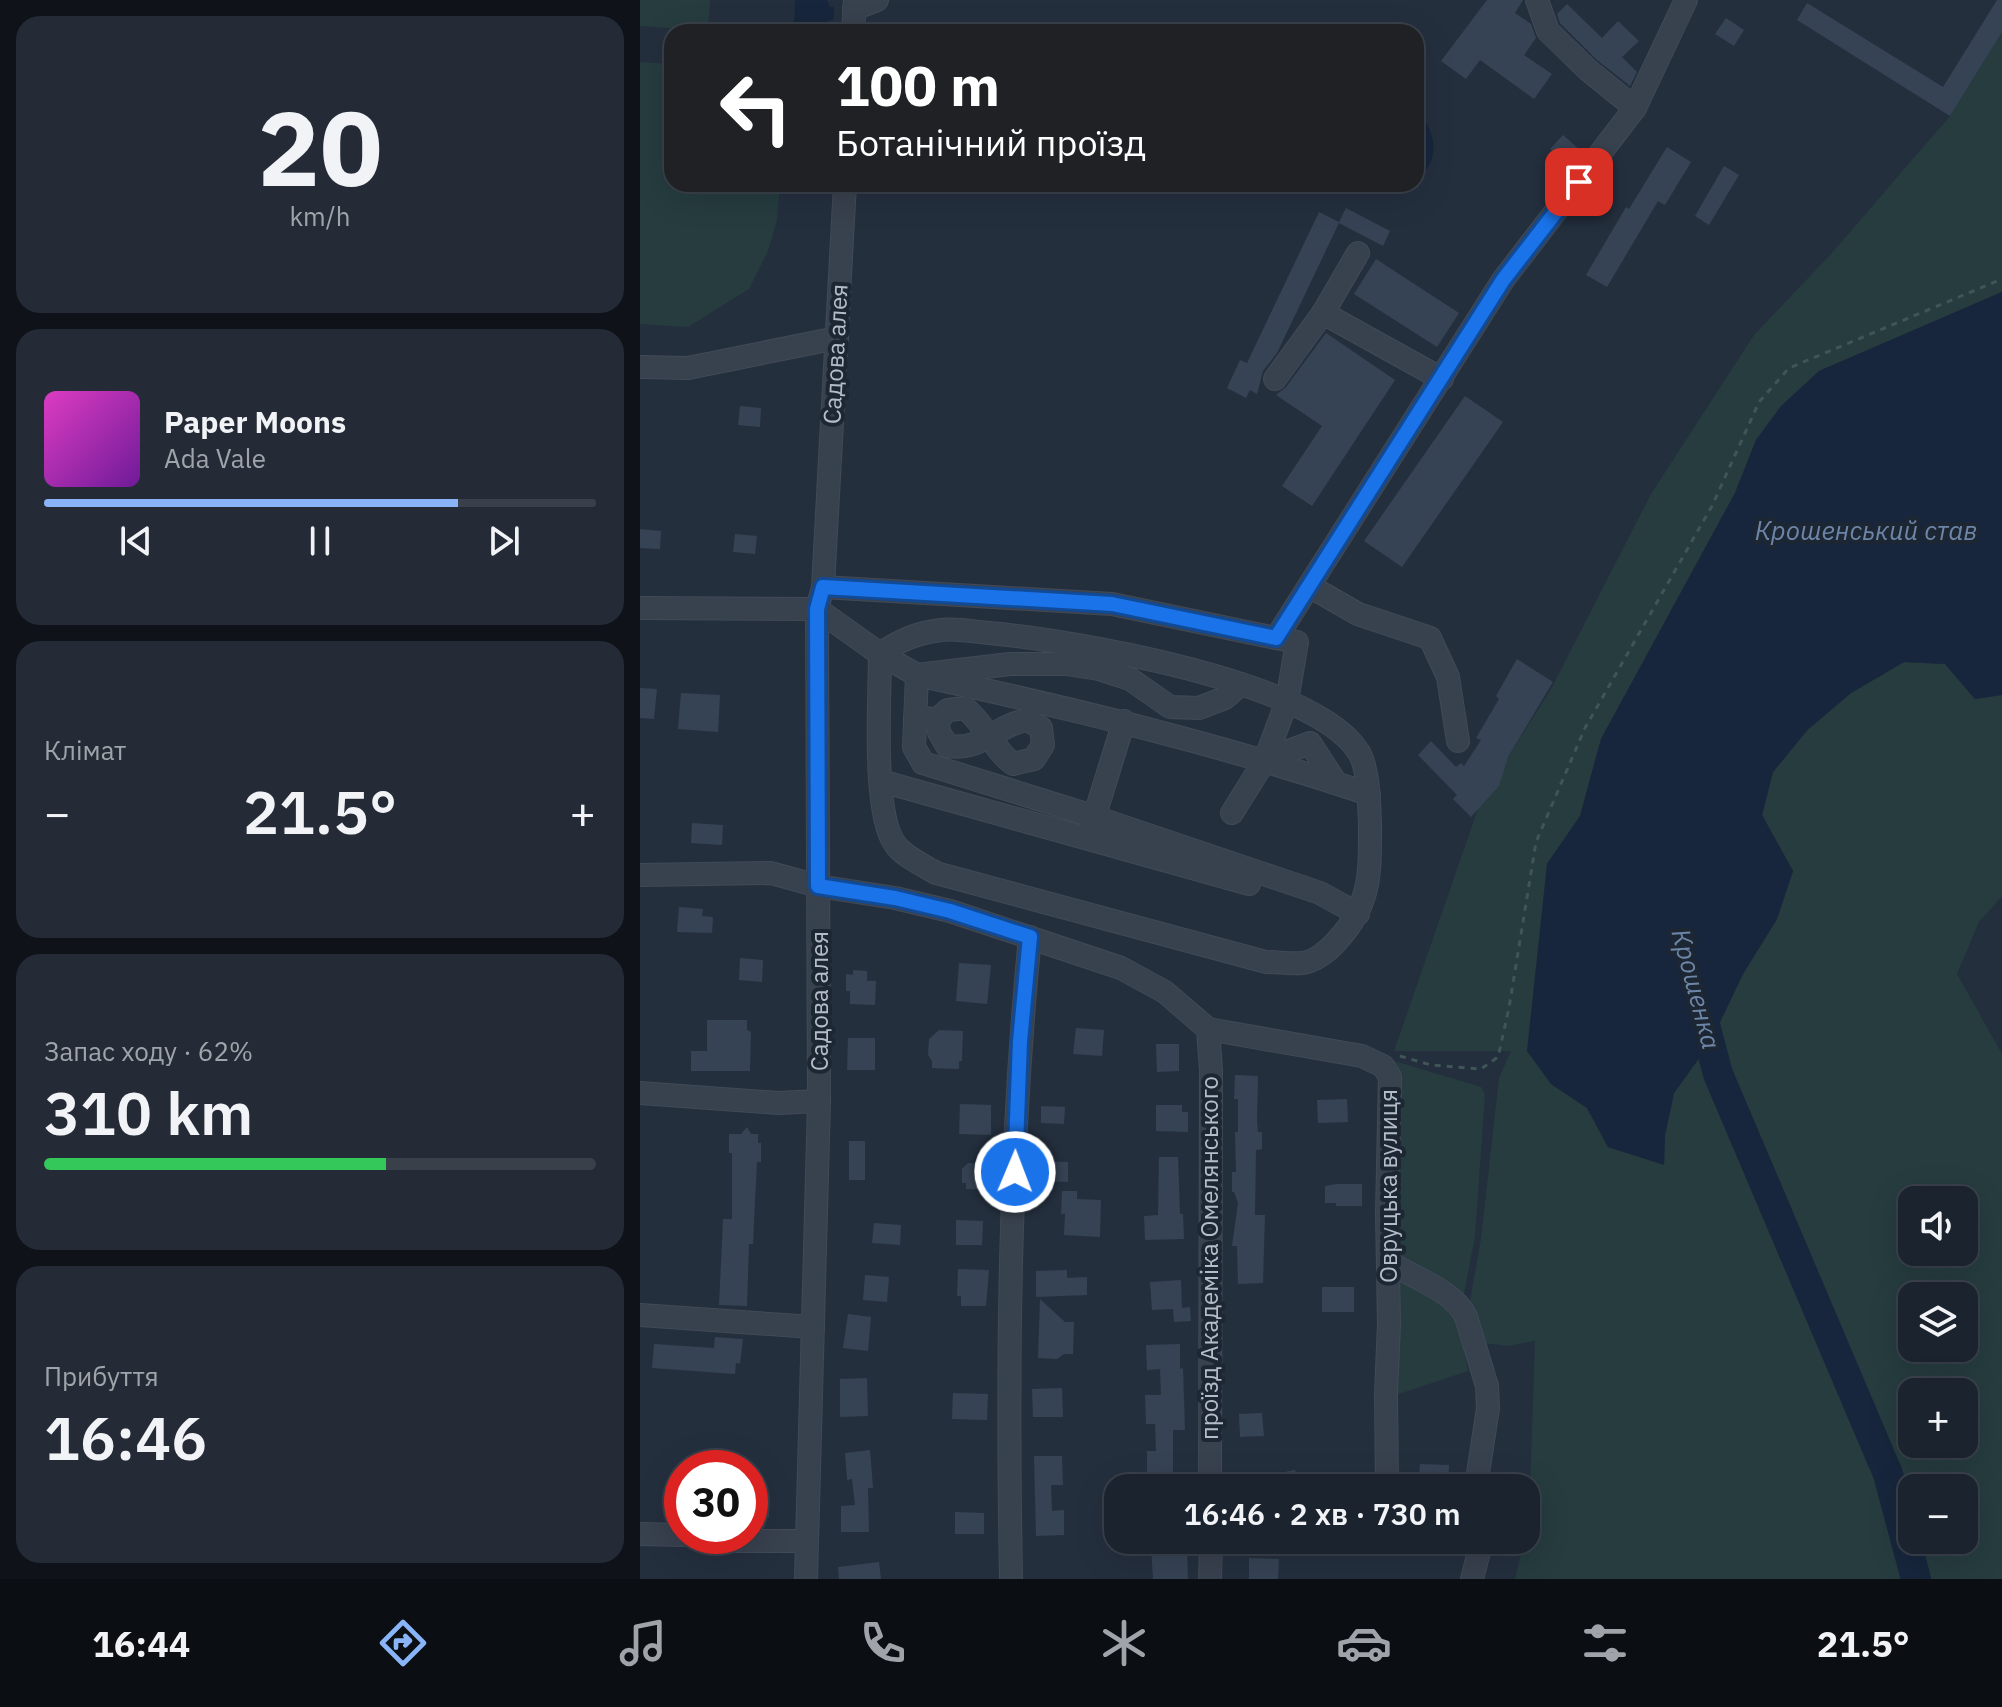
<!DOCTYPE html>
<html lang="uk">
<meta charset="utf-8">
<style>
:root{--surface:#1b232e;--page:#242b36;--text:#f1f3f6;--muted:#a0a4aa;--line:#39404a;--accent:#8ab4f8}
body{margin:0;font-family:"IBM Plex Sans",sans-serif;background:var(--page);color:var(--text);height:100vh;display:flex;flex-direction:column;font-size:30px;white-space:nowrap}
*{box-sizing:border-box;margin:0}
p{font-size:26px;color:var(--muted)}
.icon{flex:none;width:44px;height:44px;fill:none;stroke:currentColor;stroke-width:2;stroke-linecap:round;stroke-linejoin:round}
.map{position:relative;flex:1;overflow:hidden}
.sheet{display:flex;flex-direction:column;gap:16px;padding:16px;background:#0f1319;width:640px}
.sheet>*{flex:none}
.top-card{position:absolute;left:24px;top:24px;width:760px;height:168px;border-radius:24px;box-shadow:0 8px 32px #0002,0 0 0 2px var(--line);background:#202124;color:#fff;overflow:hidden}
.controls{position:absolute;left:1258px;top:1186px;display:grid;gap:16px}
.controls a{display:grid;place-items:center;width:80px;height:80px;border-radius:16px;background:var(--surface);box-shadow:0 8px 32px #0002,0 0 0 2px var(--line);font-size:40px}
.speed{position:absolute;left:24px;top:1450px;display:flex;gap:16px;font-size:40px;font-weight:700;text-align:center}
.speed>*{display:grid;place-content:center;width:104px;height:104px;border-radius:50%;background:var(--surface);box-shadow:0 8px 32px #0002,0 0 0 2px var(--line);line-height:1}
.speed .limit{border:12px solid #d22;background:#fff;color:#111}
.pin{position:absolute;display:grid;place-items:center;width:68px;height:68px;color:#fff;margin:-34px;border-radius:16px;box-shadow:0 4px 12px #0006}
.me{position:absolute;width:88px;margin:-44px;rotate:1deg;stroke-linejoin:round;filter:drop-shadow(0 0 6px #0008)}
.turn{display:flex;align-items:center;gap:28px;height:168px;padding:0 40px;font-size:36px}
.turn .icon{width:104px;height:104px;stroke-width:2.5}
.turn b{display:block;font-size:56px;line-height:68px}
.big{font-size:60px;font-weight:600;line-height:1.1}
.sheet .card{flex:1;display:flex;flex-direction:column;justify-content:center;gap:12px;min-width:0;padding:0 28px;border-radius:24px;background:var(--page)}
.sheet .dial{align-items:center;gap:0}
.dial b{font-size:104px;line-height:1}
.song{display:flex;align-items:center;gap:24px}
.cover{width:96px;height:96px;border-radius:12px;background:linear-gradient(135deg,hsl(310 70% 55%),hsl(280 70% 35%))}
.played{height:8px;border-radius:4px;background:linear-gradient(90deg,var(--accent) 75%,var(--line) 75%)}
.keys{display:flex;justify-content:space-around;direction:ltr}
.heat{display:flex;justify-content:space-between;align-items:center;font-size:44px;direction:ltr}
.charge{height:12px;border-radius:6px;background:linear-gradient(90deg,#34c759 62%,var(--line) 0)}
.trip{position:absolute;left:464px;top:1474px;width:436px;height:80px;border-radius:24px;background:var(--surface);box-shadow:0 8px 32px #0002,0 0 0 2px var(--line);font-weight:600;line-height:80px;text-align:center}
.tab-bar{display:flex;height:128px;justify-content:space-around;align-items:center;background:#0b0e12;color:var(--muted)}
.tab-bar .icon{width:56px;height:56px}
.tab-bar .current{color:var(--accent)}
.tab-bar b{font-size:36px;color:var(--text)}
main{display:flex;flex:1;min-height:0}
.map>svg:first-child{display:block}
.green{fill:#263c3f;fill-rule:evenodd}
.water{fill:#17263c}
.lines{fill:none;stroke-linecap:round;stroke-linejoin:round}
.river{stroke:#17263c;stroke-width:30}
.building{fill:#364354}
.minor-casing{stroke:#414a57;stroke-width:24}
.path{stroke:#3f5557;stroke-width:3;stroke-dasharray:6 6;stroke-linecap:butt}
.minor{stroke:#38414e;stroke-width:22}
.route-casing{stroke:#114b97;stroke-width:20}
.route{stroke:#1a73e8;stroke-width:14}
.labels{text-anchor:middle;stroke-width:8;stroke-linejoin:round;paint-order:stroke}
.street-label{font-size:24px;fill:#b4bcc9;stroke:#1d2633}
.water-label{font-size:26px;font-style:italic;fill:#6d86a8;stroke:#1d2633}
</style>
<main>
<section class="sheet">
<div class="card dial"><b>20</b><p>km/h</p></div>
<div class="card">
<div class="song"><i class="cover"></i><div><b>Paper Moons</b><p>Ada Vale</p></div></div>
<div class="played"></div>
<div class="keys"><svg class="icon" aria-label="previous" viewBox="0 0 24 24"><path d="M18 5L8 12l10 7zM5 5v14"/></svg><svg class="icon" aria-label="pause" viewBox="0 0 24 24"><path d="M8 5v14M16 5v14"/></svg><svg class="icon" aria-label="next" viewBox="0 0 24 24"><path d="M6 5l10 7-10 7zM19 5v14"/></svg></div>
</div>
<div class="card"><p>Клімат</p>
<div class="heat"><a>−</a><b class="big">21.5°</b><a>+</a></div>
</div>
<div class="card"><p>Запас ходу · 62%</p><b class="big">310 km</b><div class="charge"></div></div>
<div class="card"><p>Прибуття</p><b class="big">16:46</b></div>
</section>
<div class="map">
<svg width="1362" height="1579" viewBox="0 0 1362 1579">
<rect width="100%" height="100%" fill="#242f3e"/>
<g class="green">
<path d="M0 0H70L68 31 0 26Z"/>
<path d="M1362 32V292L1179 371 1116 440 1095 493 961 739 940 816 907 864 911 1084 947 1108 968 1147 1024 1164 1025 1135 1034 1093 1070 1043 1103 974 1137 919 1153 871 1122 815 1133 772 1168 730 1211 693 1264 662 1305 664 1335 699 1362 695V896L1339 922 1317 974 1362 1054V1579H875L889 1520 895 1341 867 1346 836 1342 830 1315V1301L841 1239 859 1078 871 1051H754L841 800 911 689 1011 494 1114 335 1191 254 1310 116ZM1272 1200H1324V1252H1272ZM1272 1296H1324V1348H1272ZM1272 1392H1324V1444H1272ZM1272 1488H1324V1540H1272Z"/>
<path d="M0 62 32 64V184H140L137 220 128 251 109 289 48 327 0 324Z"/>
<path d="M744 1058 841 1087 845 1094 835 1236 823 1299 757 1258Z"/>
<path d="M760 1281C815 1298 818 1320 828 1371L753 1396Z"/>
</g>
<g class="water">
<path d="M155 0H187L190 7H194V19L188 21 187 32H154Z"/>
<path d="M776 108C795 130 803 160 776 180Z"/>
<path d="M1362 292V695L1335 699 1305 664 1264 662 1211 693 1167 730 1133 772 1122 815 1153 871 1137 919 1103 974 1070 1043 1034 1093 1025 1135 1024 1165 968 1147 947 1108 911 1084 887 1051 907 864 940 816 961 739 1095 493 1116 440 1141 406 1179 371Z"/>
</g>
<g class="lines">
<path class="river" d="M1060 1006 1078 1074 1248 1474 1276 1579"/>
</g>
<g class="building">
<path d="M847 0H883L875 13 891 24 896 38 884 55 912 74 894 99 840 60 826 79 801 61Z"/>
<path d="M1357 0H1362V32L1310 116 1157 20 1167 3 1303 87Z"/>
<path d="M927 4 962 38 978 21 999 41 982 57 997 72 990 86 957 60 920 23 917 14Z"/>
<path d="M1086 18 1104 30 1094 46 1075 34Z"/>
<path d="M923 135 939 149 927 163 910 149Z"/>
<path d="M1027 147 1051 162 1025 205 1018 201 967 287 946 275 986 207 989 209Z"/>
<path d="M1084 166 1099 175 1069 225 1055 216Z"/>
<path d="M706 208 750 231 743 246 699 223 637 353 623 371 617 394 610 390 606 398 587 388 600 360 607 363 679 212 699 222Z"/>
<path d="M736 259 819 313 797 347 714 294Z"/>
<path d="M686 333 755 380 672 506 642 486 682 426 636 395 646 387Z"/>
<path d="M825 396 863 422 762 567 724 541Z"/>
<path d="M100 406 121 408 120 427 98 425Z"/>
<path d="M0 529 21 531 20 549 0 548Z"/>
<path d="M95 534 117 536 115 554 93 552Z"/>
<path d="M877 659 913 682 868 757 859 786 831 817 813 799 817 795 778 755 791 741 816 767 821 763 824 766 841 740 836 738 859 699 856 696Z"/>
<path d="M0 688 17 689 14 719 0 718Z"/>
<path d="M41 693 80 695 78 732 38 729Z"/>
<path d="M52 823 83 825 82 845 51 843Z"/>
<path d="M39 907 63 909 62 916 73 917 72 933 37 932Z"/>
<path d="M100 958 123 960 122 982 99 980Z"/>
<path d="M319 963 351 965 347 1004 316 1001Z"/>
<path d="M213 970 227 971V981H236L235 1005 210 1004V991H206V974L213 975Z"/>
<path d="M67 1020H107V1030L111 1032 110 1071H51V1051H67Z"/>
<path d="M436 1028 464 1030 462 1056 433 1054Z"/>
<path d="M299 1030 323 1031 322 1061H319V1069L292 1068V1061L288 1055 289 1039Z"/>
<path d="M208 1038H235V1070H207Z"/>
<path d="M516 1044H539V1071L517 1072Z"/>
<path d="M595 1075 618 1076 617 1120 618 1132H622V1149L616 1150 615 1215H625L623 1283 598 1284 597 1246H592L598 1203 594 1192H592V1172H596L595 1132H598V1099H594Z"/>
<path d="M707 1099 708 1122 678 1123 677 1100Z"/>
<path d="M320 1104 351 1105V1135L319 1134Z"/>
<path d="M516 1105H542V1112H548V1132L516 1131Z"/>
<path d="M401 1106 425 1107 424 1124 401 1123Z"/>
<path d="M107 1127 111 1134H118V1143H121V1162H117L113 1244H109L107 1306 79 1305 83 1219H92V1153H89V1134H101Z"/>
<rect x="209" y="1141" width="16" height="39"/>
<path d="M519 1157H538L540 1214H543L544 1239 505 1240 504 1216 518 1215Z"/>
<path d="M399 1161 428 1162V1182L399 1181Z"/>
<path d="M328 1163 353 1164V1190L326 1189V1183H322V1169Z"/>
<path d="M696 1184H722V1206H696V1203H685V1186Z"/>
<path d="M422 1191H437V1199L461 1200 460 1237 424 1235 425 1214H421Z"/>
<path d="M316 1220 343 1221 342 1245H316Z"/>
<path d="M234 1223 261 1225 260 1245 232 1243Z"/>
<path d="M318 1269 349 1270 346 1306H321V1296H317Z"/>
<path d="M427 1270V1278L447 1277V1295L396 1297V1271Z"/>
<path d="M225 1275 249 1277 247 1302 223 1300Z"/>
<path d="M541 1280 542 1308 550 1307 551 1321 534 1322 533 1309 512 1310 510 1282Z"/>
<rect x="682" y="1287" width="32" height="25"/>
<path d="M400 1299 425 1322H434L433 1354H424L417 1359 398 1358Z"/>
<path d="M208 1314 231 1317 228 1351 203 1348Z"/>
<path d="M75 1337 103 1339 100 1364 96 1363 95 1374 12 1368 14 1344 74 1348Z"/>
<path d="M540 1344V1369L543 1368 545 1430H533V1488H507V1451H516L515 1424H506L505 1395H521L520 1369 507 1370 506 1345Z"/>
<path d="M227 1378 228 1416 200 1417V1379Z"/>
<path d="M422 1388 423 1417H393L392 1389Z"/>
<path d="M313 1393 348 1394 347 1420 312 1419Z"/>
<path d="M622 1413 624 1436 600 1437 599 1414Z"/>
<path d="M230 1450 233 1488H228L229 1532H201V1506L215 1505 212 1479 207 1480 205 1453Z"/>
<path d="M394 1456H422L423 1485H411L412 1511 424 1510V1535L396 1536Z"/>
<path d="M780 1464 809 1465 808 1488H778Z"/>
<path d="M655 1470 658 1488H630L628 1475Z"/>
<path d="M110 1496 129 1497V1517H125V1527H110Z"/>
<path d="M315 1512 344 1513V1534H315Z"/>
<path d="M547 1546 548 1579H513L511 1547Z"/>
<path d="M609 1558 639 1559 638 1579H609Z"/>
<path d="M239 1562 241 1579H199L198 1567Z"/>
</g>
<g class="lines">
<g class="minor-casing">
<g id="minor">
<path d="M897 0 908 31 948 70 995 108"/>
<path d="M214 9 237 0"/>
<path d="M213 32 215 0"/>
<path d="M718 253 683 313 802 379"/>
<path d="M0 367 48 368 197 338"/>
<path d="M635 379 683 313"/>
<path d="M183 587 472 604 636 638 863 280 995 108 1046 0"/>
<path d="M671 587 718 614 790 638 808 677 818 741"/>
<path d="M0 608 177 609"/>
<path d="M177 609 240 654C260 640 277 633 301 630 316 628 334 632 349 633 431 640 673 681 718 751 729 768 729 803 730 823 730 872 732 903 697 941 689 950 675 962 662 963 651 964 638 962 626 962L296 873C283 865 263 856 255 844 232 812 240 697 240 654"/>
<path d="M240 654 277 675 370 664H426L459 669 490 679 530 707 559 708 585 698 601 684"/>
<path d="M275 718 298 719 308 710 325 708C345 724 353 749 373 764L394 759 403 745 401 728 388 720C355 725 344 751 307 746L299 732 298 719"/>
<path d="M625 760 670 743 696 783"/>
<path d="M241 781 609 884"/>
<path d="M592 813 625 760 647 701 657 642 636 638"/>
<path d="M450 831 484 721"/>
<path d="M0 875 131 873 178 886 255 898 310 911 481 968 525 992 568 1029"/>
<path d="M718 914 680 893 443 813 283 763 274 747 277 675C431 708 579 744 729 794"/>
<path d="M568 1029 722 1056 743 1066 750 1077 747 1213 749 1323 746 1394 747 1488"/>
<path d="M568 1029 571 1070 570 1488"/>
<path d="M0 1093 138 1103 179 1101"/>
<path d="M749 1262C773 1278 815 1291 826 1317L847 1386 848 1408 837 1480 839 1488"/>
<path d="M0 1315 173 1327"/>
<path d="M0 1534 42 1535"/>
<path d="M58 1536 98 1541H166"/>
<path d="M166 1579 179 1101 177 609 183 587 205 184"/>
<path d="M371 1579C367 1365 369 1150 390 937"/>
<path d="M570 1579 571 1540"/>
<path d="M832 1579 842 1540"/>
</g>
</g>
<path class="path" d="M760 1056 791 1065 841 1069 858 1057 869 1008 896 842 945 728 1072 506 1119 402 1149 368 1362 279"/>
<use href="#minor" class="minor"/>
</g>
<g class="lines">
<g class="route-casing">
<path id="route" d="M375 1172 380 1041 390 937 310 911 255 898 178 886 177 609 183 587 472 604 636 638 863 280 939 182"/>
</g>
<use href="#route" class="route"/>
</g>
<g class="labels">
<g class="street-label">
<text transform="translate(196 354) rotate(-87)" y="8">Садова алея</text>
<text transform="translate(180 1001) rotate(-90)" y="8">Садова алея</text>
<text transform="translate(749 1186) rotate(-90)" y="8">Овруцька вулиця</text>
<text transform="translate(570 1258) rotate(-90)" y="8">проїзд Академіка Омелянського</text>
</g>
<g class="water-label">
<text x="1226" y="540">Крошенський став</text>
<text transform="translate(1056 989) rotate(75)" y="9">Крошенка</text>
</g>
</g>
</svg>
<div class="controls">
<a><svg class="icon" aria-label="sound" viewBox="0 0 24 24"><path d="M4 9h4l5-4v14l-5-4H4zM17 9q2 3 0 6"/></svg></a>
<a><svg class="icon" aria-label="layers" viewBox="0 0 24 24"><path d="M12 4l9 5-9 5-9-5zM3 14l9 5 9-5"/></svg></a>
<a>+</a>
<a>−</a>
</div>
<div class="speed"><div class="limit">30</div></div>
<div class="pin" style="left:939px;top:182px;background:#d93025"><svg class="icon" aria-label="arrive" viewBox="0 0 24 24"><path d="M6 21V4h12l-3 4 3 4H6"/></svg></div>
<svg class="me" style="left:375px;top:1172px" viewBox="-20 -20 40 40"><circle r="17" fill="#1a73e8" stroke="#fff" stroke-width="3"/><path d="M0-11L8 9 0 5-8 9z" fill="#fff"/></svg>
<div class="trip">16:46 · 2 хв · 730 m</div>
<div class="top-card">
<div class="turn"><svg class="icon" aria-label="left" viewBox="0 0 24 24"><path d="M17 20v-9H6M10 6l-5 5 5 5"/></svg><div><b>100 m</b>Ботанічний проїзд</div></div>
</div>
</div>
</main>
<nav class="tab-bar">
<b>16:44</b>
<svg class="icon current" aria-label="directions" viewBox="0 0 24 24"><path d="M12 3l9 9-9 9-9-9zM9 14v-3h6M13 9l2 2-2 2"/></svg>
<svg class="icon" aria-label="music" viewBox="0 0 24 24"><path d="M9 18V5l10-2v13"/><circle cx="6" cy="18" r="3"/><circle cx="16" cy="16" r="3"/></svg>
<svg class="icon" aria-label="phone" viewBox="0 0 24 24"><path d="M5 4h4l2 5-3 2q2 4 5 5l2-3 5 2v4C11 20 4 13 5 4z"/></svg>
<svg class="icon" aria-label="climate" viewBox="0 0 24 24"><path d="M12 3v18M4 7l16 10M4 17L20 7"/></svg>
<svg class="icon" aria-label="car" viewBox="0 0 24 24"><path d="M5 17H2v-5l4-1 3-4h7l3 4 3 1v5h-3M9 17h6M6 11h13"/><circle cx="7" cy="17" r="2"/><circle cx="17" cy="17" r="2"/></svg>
<svg class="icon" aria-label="filters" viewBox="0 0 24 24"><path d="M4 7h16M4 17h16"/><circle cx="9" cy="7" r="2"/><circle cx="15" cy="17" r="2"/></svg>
<b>21.5°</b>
</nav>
